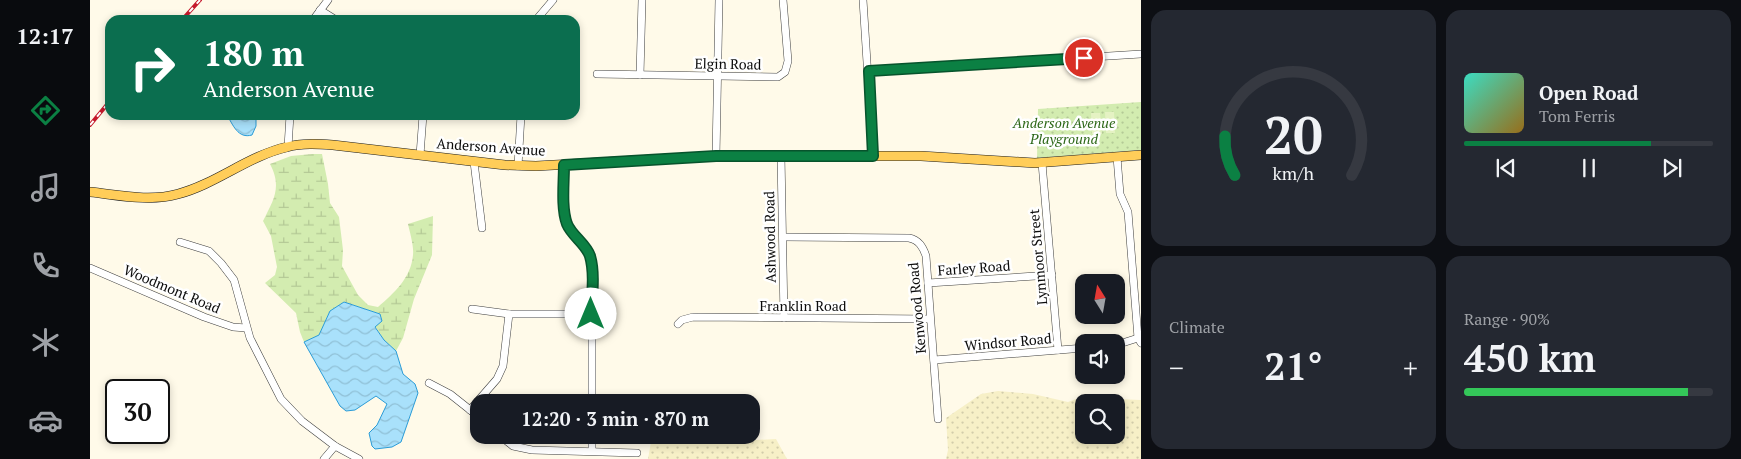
<!DOCTYPE html>
<meta charset="utf-8">
<style>
:root{--surface:#171b24;--page:#242831;--text:#f1f3f6;--muted:#9ea1a6;--line:#363941;--accent:#0b8043}
body{margin:0;font-family:"PT Serif",serif;background:var(--page);color:var(--text);height:100vh;display:flex;flex-direction:column;font-size:19px;white-space:nowrap}
*{box-sizing:border-box;margin:0}
p{font-size:16px;color:var(--muted)}
.icon{flex:none;width:28px;height:28px;fill:none;stroke:currentColor;stroke-width:2;stroke-linecap:round;stroke-linejoin:round}
.map{position:relative;flex:1;overflow:hidden}
.details{display:flex;flex-direction:column;gap:10px;padding:10px;background:#0d0f14;width:600px}
.details>*{flex:none}
.guide{position:absolute;left:15px;top:15px;width:475px;height:105px;border-radius:15px;box-shadow:0 2px 8px #0003;background:#0b6e4f;color:#fff;overflow:hidden}
.needle{width:32px;rotate:349deg}
.tools{position:absolute;left:985px;top:274px;display:grid;gap:10px}
.tools a{display:grid;place-items:center;width:50px;height:50px;border-radius:10px;background:var(--surface);box-shadow:0 2px 8px #0003;font-size:25px}
.speed{position:absolute;left:15px;top:379px;display:flex;gap:10px;font-size:25px;font-weight:700;text-align:center}
.speed>*{display:grid;place-content:center;width:65px;height:65px;border-radius:50%;background:var(--surface);box-shadow:0 2px 8px #0003;line-height:1}
.speed .limit{border:2px solid #111;border-radius:8px;background:#fff;color:#111}
.pin{position:absolute;display:grid;place-items:center;width:42px;height:42px;color:#fff;margin:-21px;border:2px solid #fff;border-radius:50%;box-shadow:0 1px 5px #0007}
.me{position:absolute;width:55px;margin:-28px;rotate:0deg;stroke-linejoin:round;filter:drop-shadow(0 0 4px #0008)}
.turn{display:flex;align-items:center;gap:18px;height:105px;padding:0 15px;font-size:22px}
.turn .icon{width:65px;height:65px;stroke-width:2.5}
.turn b{display:block;font-size:35px;line-height:42px}
.big{font-size:38px;font-weight:700;line-height:1.1}
.details .widget{flex:1;display:flex;flex-direction:column;justify-content:center;gap:8px;min-width:0;padding:0 18px;border-radius:15px;background:var(--page)}
.details .dial{align-items:center;gap:0}
.dial svg{height:130px;overflow:visible;fill:none;stroke:var(--line);stroke-width:7;stroke-linecap:round;text-anchor:middle}
.dial text{fill:var(--text);stroke:none}
.song{display:flex;align-items:center;gap:15px}
.cover{width:60px;height:60px;border-radius:8px;background:linear-gradient(135deg,hsl(170 70% 55%),hsl(40 70% 35%))}
.played{height:5px;border-radius:2px;background:linear-gradient(90deg,var(--accent) 75%,var(--line) 75%)}
.keys{display:flex;justify-content:space-around;direction:ltr}
.heat{display:flex;justify-content:space-between;align-items:center;font-size:28px;direction:ltr}
.charge{height:8px;border-radius:4px;background:linear-gradient(90deg,#34c759 90%,var(--line) 0)}
.details .tiles{flex:1;display:grid;gap:10px;grid-template-columns:repeat(2,1fr)}
.trip{position:absolute;left:380px;top:394px;width:290px;height:50px;border-radius:15px;background:var(--surface);box-shadow:0 2px 8px #0003;font-weight:700;line-height:50px;text-align:center}
main{display:flex;flex:1;min-height:0}
.dock{display:flex;flex-direction:column;width:90px;justify-content:space-around;align-items:center;background:#090b0e;color:var(--muted)}
.dock .icon{width:35px;height:35px}
.dock .selected{color:var(--accent)}
.dock b{font-size:22px;color:var(--text)}
.map>svg:first-child{display:block}
.farmland{fill:url(#farmland-dots);fill-rule:evenodd}
.wetland{fill:url(#wetland-marsh)}
.park{fill:url(#park-dots)}
.pitch{fill:#e5f2c3}
.water{fill:url(#water-waves);stroke:#2b9cd7}
.lines{fill:none;stroke-linecap:round;stroke-linejoin:round}
.minor-casing{stroke:#3e3e3e;stroke-width:8}
.major-casing{stroke:#1c1c1c;stroke-width:10}
.minor{stroke:#fff;stroke-width:7}
.major{stroke:#ffcd59;stroke-width:9}
.rail-casing{stroke:#c5192b;stroke-width:4}
.rail{stroke:#fff;stroke-width:2;stroke-dasharray:5.5;stroke-linecap:butt}
.route-casing{stroke:#07532c;stroke-width:12}
.route{stroke:#0b8043;stroke-width:9}
.labels{text-anchor:middle;stroke-width:5;stroke-linejoin:round;paint-order:stroke}
.street-label{font-size:14px;fill:#0b0b0b;stroke:#fff}
.park-label{font-size:14px;font-style:italic;fill:#2c6717;stroke:#fff}
</style>
<main>
<nav class="dock">
<b>12:17</b>
<svg class="icon selected" aria-label="directions" viewBox="0 0 24 24"><path d="M12 3l9 9-9 9-9-9zM9 14v-3h6M13 9l2 2-2 2"/></svg>
<svg class="icon" aria-label="music" viewBox="0 0 24 24"><path d="M9 18V5l10-2v13"/><circle cx="6" cy="18" r="3"/><circle cx="16" cy="16" r="3"/></svg>
<svg class="icon" aria-label="phone" viewBox="0 0 24 24"><path d="M5 4h4l2 5-3 2q2 4 5 5l2-3 5 2v4C11 20 4 13 5 4z"/></svg>
<svg class="icon" aria-label="climate" viewBox="0 0 24 24"><path d="M12 3v18M4 7l16 10M4 17L20 7"/></svg>
<svg class="icon" aria-label="car" viewBox="0 0 24 24"><path d="M5 17H2v-5l4-1 3-4h7l3 4 3 1v5h-3M9 17h6M6 11h13"/><circle cx="7" cy="17" r="2"/><circle cx="17" cy="17" r="2"/></svg>
</nav>
<div class="map">
<svg width="1051" height="459" viewBox="0 0 1051 459">
<defs>
<pattern id="farmland-dots" width="8" height="8" patternUnits="userSpaceOnUse" patternTransform="scale(1.25)"><rect width="8" height="8" fill="#f7f0c7"/><path d="M2 2h.1M6 6h.1" fill="none" stroke="#d2ccaa" stroke-width="1.8" stroke-linecap="round"/></pattern>
<pattern id="wetland-marsh" width="20" height="14" patternUnits="userSpaceOnUse" patternTransform="scale(1.25)"><rect width="20" height="14" fill="#d3ecb0"/><path d="M1 5h8M5 5V1M11 12h8M15 12V8" fill="none" stroke="#b4c996"/></pattern>
<pattern id="park-dots" width="8" height="8" patternUnits="userSpaceOnUse" patternTransform="scale(1.25)"><rect width="8" height="8" fill="#d3ecb0"/><path d="M2 2h.1M6 6h.1" fill="none" stroke="#b4c996" stroke-width="1.8" stroke-linecap="round"/></pattern>
<pattern id="water-waves" width="16" height="10" patternUnits="userSpaceOnUse" patternTransform="scale(1.25)"><rect width="16" height="10" fill="#a9e1fb"/><path d="M0 5q4-4 8 0t8 0" fill="none" stroke="#90c0d6"/></pattern>
</defs>
<rect width="100%" height="100%" fill="#fffae9"/>
<g class="farmland">
<path d="M908 391 943 394 978 402 986 399 991 404 990 398 997 402 1001 398 1051 400V459H856L858 450 856 418 891 394ZM994 402H1026V435H994Z"/>
<path d="M608 435H631L645 441 686 439 697 459H558L561 442 606 443Z"/>
</g>
<path class="wetland" d="M222 154H232L238 184 240 203 249 217 253 250 252 266 268 295 278 305 288 307C304 293 321 278 323 255 324 246 320 233 318 224L343 216 342 255 324 299 313 338 306 351 294 340 285 326 290 314 254 302 240 311 229 336 214 342 210 332 206 313 175 283 185 275 187 267 181 236 173 221C184 199 192 187 180 164L201 156Z"/>
<path class="park" d="M1051 102V150L947 158 948 109Z"/>
<g class="pitch">
<path d="M1015 112H1024L1025 133H1016Z"/>
<path d="M1001 113H1010L1012 134H1002Z"/>
</g>
<g class="water">
<path d="M137 115H166V126L162 135C148 139 143 125 137 115Z"/>
<path d="M254 302 290 314 292 321 285 327 294 340 306 351 313 374 325 384 328 393 311 442 302 447 285 449 282 446 279 433 287 425 297 404 286 396 265 410 256 411 250 406 214 342 229 335 240 311Z"/>
</g>
<g class="lines">
<g class="minor-casing">
<g id="minor">
<path d="M773 0 783 156"/>
<path d="M230 10 246 20"/>
<path d="M223 20 238 0"/>
<path d="M446 20 463 0"/>
<path d="M779 71 1051 54"/>
<path d="M507 74 688 77 695 72 698 61 693 0"/>
<path d="M550 75 552 0"/>
<path d="M198 147 200 115"/>
<path d="M330 155 333 115"/>
<path d="M626 156 629 0"/>
<path d="M691 156 694 318"/>
<path d="M1027 157 1030 194 1038 212 1048 338 1051 343"/>
<path d="M384 162 392 228"/>
<path d="M952 163 968 350"/>
<path d="M474 165C474 182 471 209 478 224 485 241 497 244 502 264V402"/>
<path d="M428 166 431 115"/>
<path d="M693 237 819 238C829 240 833 247 836 256L848 419"/>
<path d="M90 242 119 251 131 263 144 280 160 338 191 399 212 421 245 446 269 459"/>
<path d="M0 268 114 317 143 327 156 328"/>
<path d="M838 283 962 275"/>
<path d="M382 309 419 314H501"/>
<path d="M588 324 592 320 603 317 840 319"/>
<path d="M1026 345 1048 338"/>
<path d="M844 360 994 348"/>
<path d="M339 383 360 394 389 417"/>
<path d="M380 410 407 379 413 366 419 314"/>
<path d="M409 435 423 446 442 450 547 453"/>
<path d="M502 435V451"/>
<path d="M234 459 245 446"/>
</g>
</g>
<g class="major-casing">
<path id="major" d="M0 192C29 195 59 202 88 194 126 184 158 156 197 147 212 143 228 144 243 145L415 165 446 166 626 156H831L945 163 1051 155"/>
</g>
<use href="#minor" class="minor"/>
<use href="#major" class="major"/>
<g class="rail-casing">
<g id="rail">
<path d="M92 20 110 0"/>
<path d="M0 125 20 101"/>
</g>
</g>
<use href="#rail" class="rail"/>
</g>
<g class="lines">
<g class="route-casing">
<path id="route" d="M501 314C502 296 505 273 500 256 496 244 482 236 477 224 471 208 474 182 474 165L626 156H783L779 71 994 58"/>
</g>
<use href="#route" class="route"/>
</g>
<g class="labels">
<g class="street-label">
<text transform="translate(638 64) rotate(1)" y="5">Elgin Road</text>
<text transform="translate(401 147) rotate(4)" y="5">Anderson Avenue</text>
<text transform="translate(680 237) rotate(-91)" y="5">Ashwood Road</text>
<text transform="translate(948 257) rotate(-95)" y="5">Lynmoor Street</text>
<text transform="translate(884 268) rotate(-4)" y="5">Farley Road</text>
<text transform="translate(82 289) rotate(23)" y="5">Woodmont Road</text>
<text x="713" y="311">Franklin Road</text>
<text transform="translate(827 308) rotate(-95)" y="5">Kenwood Road</text>
<text transform="translate(918 342) rotate(-5)" y="5">Windsor Road</text>
</g>
<g class="park-label">
<text x="974" y="128">Anderson Avenue<tspan x="974" dy="16">Playground</tspan></text>
</g>
</g>
</svg>
<div class="tools">
<a><svg class="needle" viewBox="-14 -14 28 28"><path d="M0-13l5 13h-10z" fill="#e53935"/><path d="M0 13l5-13h-10z" fill="#9ea1a6"/></svg></a>
<a><svg class="icon" aria-label="sound" viewBox="0 0 24 24"><path d="M4 9h4l5-4v14l-5-4H4zM17 9q2 3 0 6"/></svg></a>
<a><svg class="icon" aria-label="search" viewBox="0 0 24 24"><circle cx="10" cy="10" r="6"/><path d="M15 15l6 6"/></svg></a>
</div>
<div class="speed"><div class="limit">30</div></div>
<div class="pin" style="left:994px;top:58px;background:#d93025"><svg class="icon" aria-label="arrive" viewBox="0 0 24 24"><path d="M6 21V4h12l-3 4 3 4H6"/></svg></div>
<svg class="me" style="left:501px;top:314px" viewBox="-20 -20 40 40"><circle r="19" fill="#fff"/><path d="M0-13L10 11 0 6-10 11z" fill="#0b8043"/></svg>
<div class="trip">12:20 · 3 min · 870 m</div>
<div class="guide">
<div class="turn"><svg class="icon" aria-label="right" viewBox="0 0 24 24"><path d="M7 20v-9h11M14 6l5 5-5 5"/></svg><div><b>180 m</b>Anderson Avenue</div></div>
</div>
</div>
<section class="details">
<div class="tiles">
<div class="widget dial"><svg viewBox="0 0 100 80">
<path d="M14 69A42 42 0 1 1 86 69"/>
<path d="M14 69A42 42 0 0 1 8 45" stroke="#0b8043"/>
<text x="50" y="56" font-size="32" font-weight="700">20</text>
<text x="50" y="72" font-size="11">km/h</text>
</svg></div>
<div class="widget">
<div class="song"><i class="cover"></i><div><b>Open Road</b><p>Tom Ferris</p></div></div>
<div class="played"></div>
<div class="keys"><svg class="icon" aria-label="previous" viewBox="0 0 24 24"><path d="M18 5L8 12l10 7zM5 5v14"/></svg><svg class="icon" aria-label="pause" viewBox="0 0 24 24"><path d="M8 5v14M16 5v14"/></svg><svg class="icon" aria-label="next" viewBox="0 0 24 24"><path d="M6 5l10 7-10 7zM19 5v14"/></svg></div>
</div>
<div class="widget"><p>Climate</p>
<div class="heat"><a>−</a><b class="big">21°</b><a>+</a></div>
</div>
<div class="widget"><p>Range · 90%</p><b class="big">450 km</b><div class="charge"></div></div>
</div>
</section>
</main>
